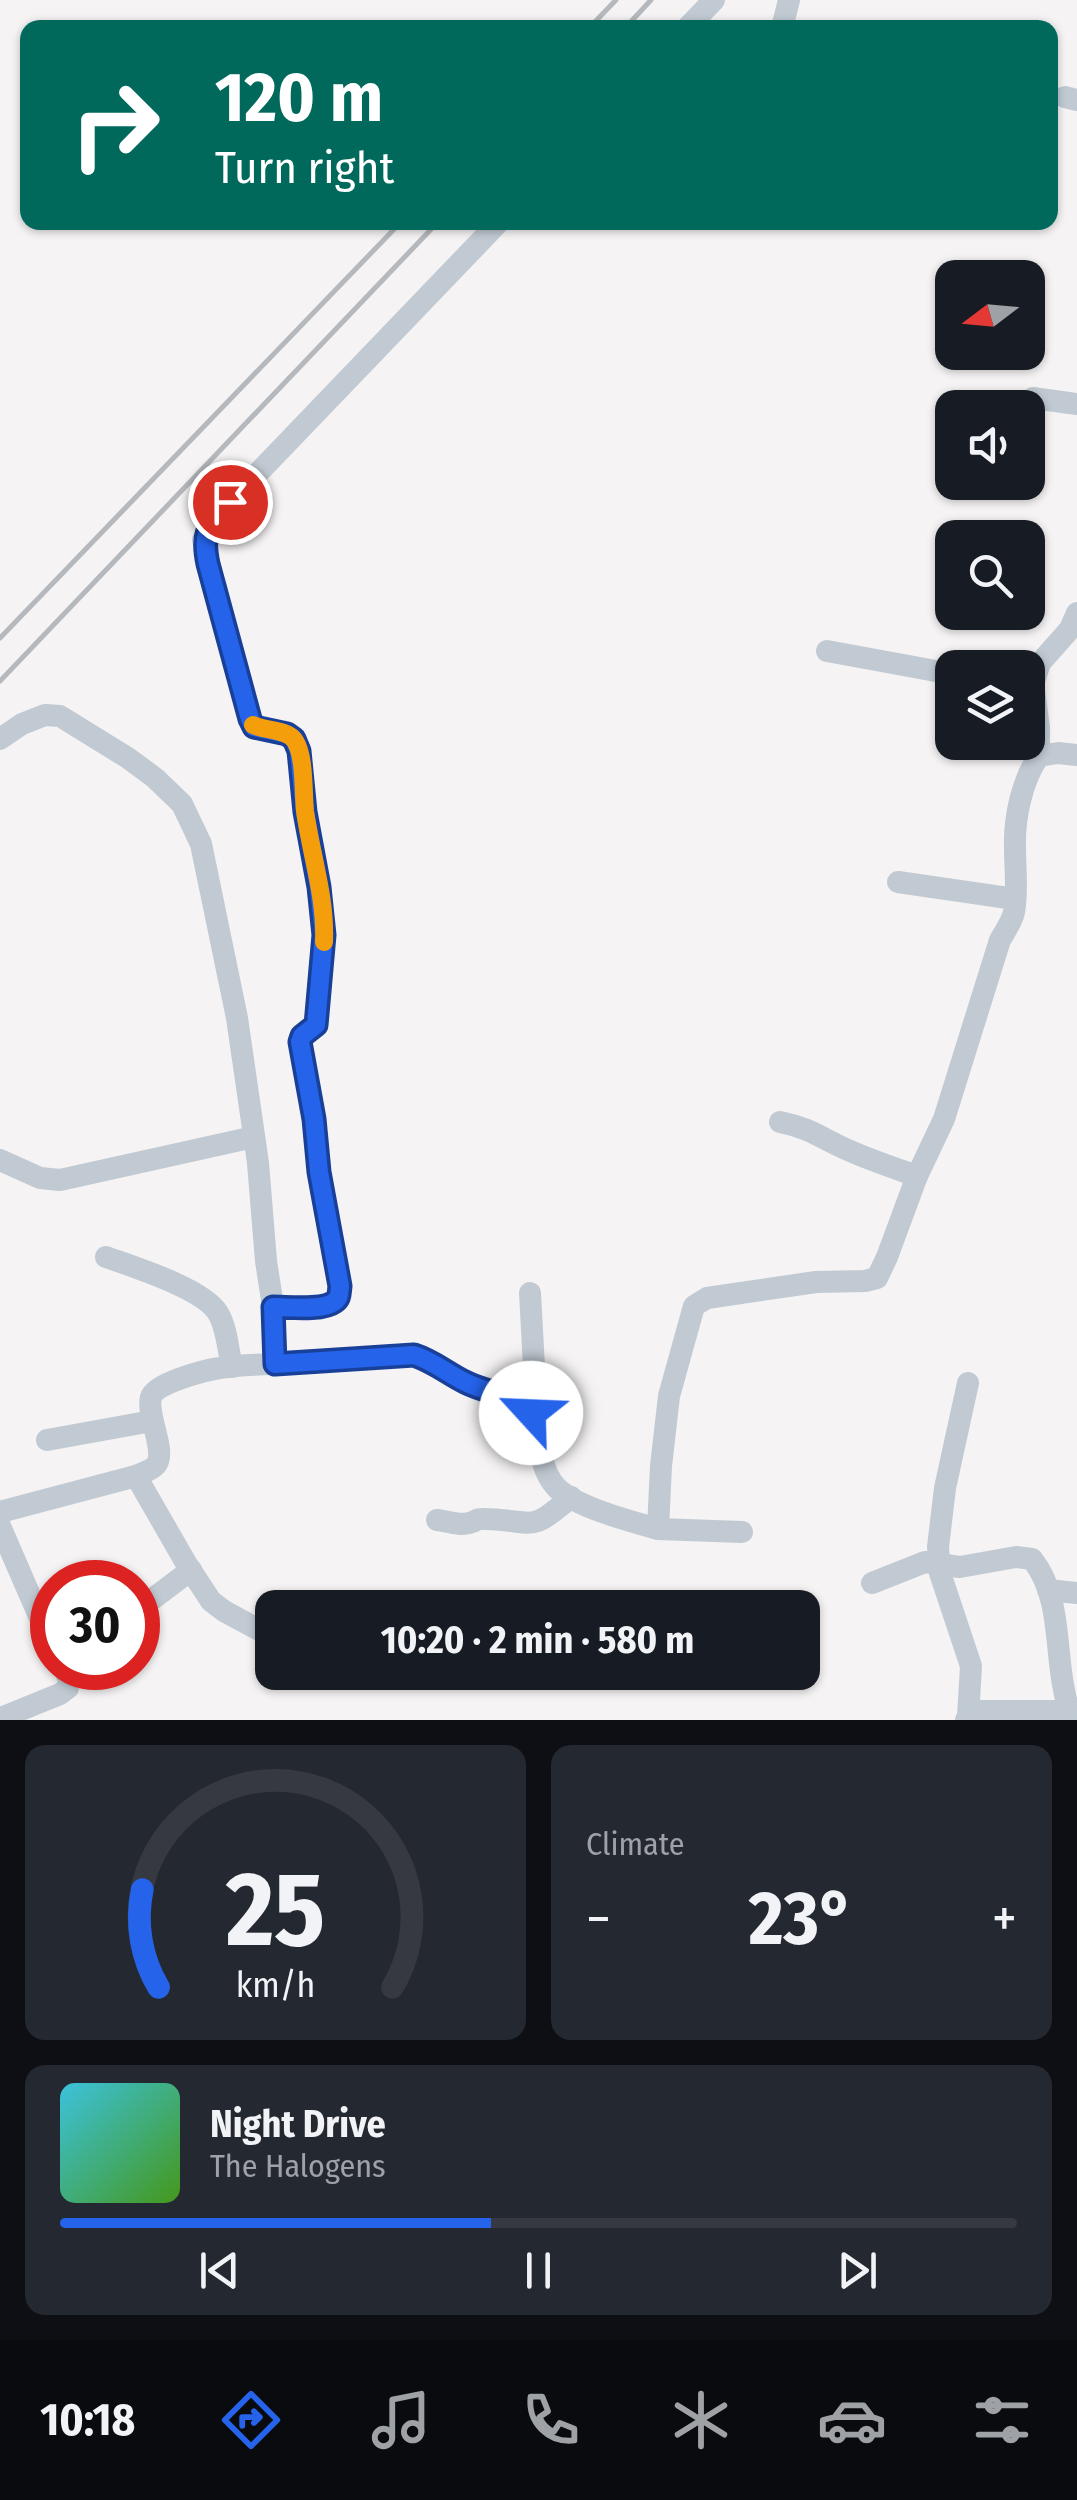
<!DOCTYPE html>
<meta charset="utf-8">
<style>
:root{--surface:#171b24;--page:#242831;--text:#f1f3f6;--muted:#9ea1a6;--line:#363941;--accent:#2563eb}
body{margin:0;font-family:"Fira Sans Condensed",sans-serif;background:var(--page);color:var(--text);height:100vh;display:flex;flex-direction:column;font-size:38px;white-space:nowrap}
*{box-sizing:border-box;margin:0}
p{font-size:32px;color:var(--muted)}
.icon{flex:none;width:55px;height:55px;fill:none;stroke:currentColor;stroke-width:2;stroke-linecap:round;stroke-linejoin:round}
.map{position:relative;height:1720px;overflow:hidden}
.details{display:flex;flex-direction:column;gap:25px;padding:25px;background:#0d0f14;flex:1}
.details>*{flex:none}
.banner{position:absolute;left:20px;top:20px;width:1038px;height:210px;border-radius:20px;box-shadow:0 2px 8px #0004;background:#00695c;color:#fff;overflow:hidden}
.needle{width:65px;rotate:254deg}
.controls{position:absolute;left:935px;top:260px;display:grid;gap:20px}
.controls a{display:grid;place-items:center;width:110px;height:110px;border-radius:20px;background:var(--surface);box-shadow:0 2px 8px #0004;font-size:50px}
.speed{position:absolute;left:30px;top:1560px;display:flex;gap:20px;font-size:50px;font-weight:700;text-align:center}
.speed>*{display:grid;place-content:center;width:130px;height:130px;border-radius:50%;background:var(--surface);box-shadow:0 2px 8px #0004;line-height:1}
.speed .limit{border:15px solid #d22;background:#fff;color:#111}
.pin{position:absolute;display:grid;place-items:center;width:85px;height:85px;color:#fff;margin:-42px;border:5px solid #fff;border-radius:50%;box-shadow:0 2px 10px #0007}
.me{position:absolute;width:110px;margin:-55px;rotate:295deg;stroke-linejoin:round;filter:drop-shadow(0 0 8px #0008)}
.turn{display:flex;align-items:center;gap:35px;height:210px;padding:0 30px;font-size:45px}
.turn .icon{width:130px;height:130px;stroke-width:2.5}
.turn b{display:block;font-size:70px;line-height:85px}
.big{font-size:75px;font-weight:700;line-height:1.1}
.details .widget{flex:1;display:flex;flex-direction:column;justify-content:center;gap:15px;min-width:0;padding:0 35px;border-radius:20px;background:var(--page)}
.details .dial{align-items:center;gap:0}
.dial svg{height:260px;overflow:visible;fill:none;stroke:var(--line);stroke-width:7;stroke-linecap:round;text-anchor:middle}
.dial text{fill:var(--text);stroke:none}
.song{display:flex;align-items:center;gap:30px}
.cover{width:120px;height:120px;border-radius:15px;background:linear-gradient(135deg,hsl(190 70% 55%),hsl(100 70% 35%))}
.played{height:10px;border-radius:5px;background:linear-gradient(90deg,var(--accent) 45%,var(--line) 45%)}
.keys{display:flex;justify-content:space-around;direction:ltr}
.heat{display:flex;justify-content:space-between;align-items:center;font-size:55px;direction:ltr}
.details .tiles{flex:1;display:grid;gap:25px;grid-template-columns:1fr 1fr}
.widget:last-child{grid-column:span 2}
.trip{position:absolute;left:255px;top:1590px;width:565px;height:100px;border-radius:20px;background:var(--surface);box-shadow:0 2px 8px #0004;font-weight:700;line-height:100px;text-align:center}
.tab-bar{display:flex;height:160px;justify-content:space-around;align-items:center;background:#090b0e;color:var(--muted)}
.tab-bar .icon{width:70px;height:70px}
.tab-bar .on{color:var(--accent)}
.tab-bar b{font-size:45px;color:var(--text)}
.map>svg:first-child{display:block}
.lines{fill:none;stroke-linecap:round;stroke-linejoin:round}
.minor{stroke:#c1cad2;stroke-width:22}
.rail{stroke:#b5b8bd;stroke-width:5}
.route-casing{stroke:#184099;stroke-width:25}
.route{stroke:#2563eb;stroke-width:18}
.slow{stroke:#f59e0b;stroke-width:18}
</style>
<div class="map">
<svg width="1077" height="1720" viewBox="0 0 1077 1720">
<rect width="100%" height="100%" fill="#f5f3f3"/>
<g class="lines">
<g class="minor">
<path d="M687 28 714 0"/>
<path d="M782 28 789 0"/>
<path d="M1065 97 1077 100"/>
<path d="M1033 398 1077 404"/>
<path d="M827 651 952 674"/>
<path d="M0 739 22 724 45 715 60 716 128 758 155 778 182 804 201 844 237 1018 258 1163 266 1261 274 1313 275 1364"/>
<path d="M1039 756V727L1033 684 1040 663 1070 629 1077 613"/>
<path d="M898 882 1015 899"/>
<path d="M780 1122C810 1128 821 1138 848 1150 870 1160 894 1168 917 1176"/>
<path d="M0 1160 40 1178 60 1180 254 1137"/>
<path d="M106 1257C134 1267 204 1289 218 1313 227 1328 228 1350 232 1367"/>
<path d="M530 1293 535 1385 531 1413"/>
<path d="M273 1307C287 1307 322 1311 334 1302 340 1298 339 1293 340 1286L319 1173 313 1119 301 1042 303 1036 316 1025 324 935 319 887 305 812 299 751 294 739 287 734 254 727 250 719 203 540 212 523 230 502 499 222"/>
<path d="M47 1440 152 1421"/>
<path d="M136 1476 186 1563 211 1601 224 1611 272 1637"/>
<path d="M0 1512 136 1476C142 1473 152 1470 156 1465 167 1451 146 1416 151 1397 155 1383 206 1370 220 1368 248 1363 277 1365 305 1363 342 1361 377 1356 414 1355 441 1364 461 1385 489 1393 502 1396 513 1394 524 1405 536 1416 538 1439 541 1455 544 1467 548 1480 558 1489 579 1508 630 1521 658 1529L661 1466 669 1396 694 1306 707 1298 816 1282 865 1281 877 1278 887 1257 917 1176 944 1119 1000 940C1005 931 1012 922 1014 912 1018 890 1015 869 1015 848 1014 818 1022 780 1039 756L1058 753 1077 755"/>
<path d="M437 1520C447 1521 459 1526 469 1523 481 1520 472 1519 484 1519 535 1520 528 1535 571 1497"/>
<path d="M0 1526 52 1646"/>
<path d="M658 1529 742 1532"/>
<path d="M872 1583 925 1562 960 1567 1016 1557 1032 1559C1061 1595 1055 1647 1064 1690 1066 1701 1068 1710 1074 1720"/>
<path d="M1048 1590 1077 1593"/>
<path d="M138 1610 191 1570"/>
<path d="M968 1717 971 1666 940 1573 938 1547 945 1488 968 1383"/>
<path d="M1 1718 60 1694 68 1688 69 1680 64 1668"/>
<path d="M966 1720 974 1712 983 1711H1068"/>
</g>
<g class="rail">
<path d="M589 28 616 0"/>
<path d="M625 28 651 0"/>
<path d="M0 638 401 222"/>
<path d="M0 681 438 222"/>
</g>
</g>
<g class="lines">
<g class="route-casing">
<path id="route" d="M230 502C209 527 201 531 208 564L250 719 254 727 287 734 294 739 299 751 305 812 319 887 324 935 316 1025 302 1036 300 1042 314 1119 319 1172 340 1286C339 1294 340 1298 334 1302 322 1311 288 1307 273 1307L275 1364 414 1355C433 1361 447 1373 465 1382 490 1395 512 1391 531 1413"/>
</g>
<use href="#route" class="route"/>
<path class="slow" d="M253 725C265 731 288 729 295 741 305 756 303 792 305 811 311 854 326 898 324 942"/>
</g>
</svg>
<div class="controls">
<a><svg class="needle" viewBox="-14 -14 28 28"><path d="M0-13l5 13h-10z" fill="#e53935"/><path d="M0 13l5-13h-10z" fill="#9ea1a6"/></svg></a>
<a><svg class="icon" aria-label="sound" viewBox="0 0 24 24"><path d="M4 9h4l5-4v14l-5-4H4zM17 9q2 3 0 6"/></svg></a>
<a><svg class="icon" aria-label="search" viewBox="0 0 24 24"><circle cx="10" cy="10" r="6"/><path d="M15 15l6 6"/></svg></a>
<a><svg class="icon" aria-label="layers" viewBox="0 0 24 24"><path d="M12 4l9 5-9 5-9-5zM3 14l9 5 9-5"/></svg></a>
</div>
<div class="speed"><div class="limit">30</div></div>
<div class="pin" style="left:230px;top:502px;background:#d93025"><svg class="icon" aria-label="arrive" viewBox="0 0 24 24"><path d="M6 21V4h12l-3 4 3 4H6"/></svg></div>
<svg class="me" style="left:531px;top:1413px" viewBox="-20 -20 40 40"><circle r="19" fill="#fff"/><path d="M0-13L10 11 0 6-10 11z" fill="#2563eb"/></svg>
<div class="trip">10:20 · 2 min · 580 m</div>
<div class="banner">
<div class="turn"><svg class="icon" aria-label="right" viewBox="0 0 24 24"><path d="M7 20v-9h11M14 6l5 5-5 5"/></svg><div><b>120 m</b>Turn right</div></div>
</div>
</div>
<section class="details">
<div class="tiles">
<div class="widget dial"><svg viewBox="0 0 100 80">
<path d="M14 69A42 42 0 1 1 86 69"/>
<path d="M14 69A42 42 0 0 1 9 39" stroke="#2563eb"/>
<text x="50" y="56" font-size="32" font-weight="700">25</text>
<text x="50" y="72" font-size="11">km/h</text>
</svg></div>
<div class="widget"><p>Climate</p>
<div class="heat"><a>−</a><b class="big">23°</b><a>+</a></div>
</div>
<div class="widget">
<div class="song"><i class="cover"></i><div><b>Night Drive</b><p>The Halogens</p></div></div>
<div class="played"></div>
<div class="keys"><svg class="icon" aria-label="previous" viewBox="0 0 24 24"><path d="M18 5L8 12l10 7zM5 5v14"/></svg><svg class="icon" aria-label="pause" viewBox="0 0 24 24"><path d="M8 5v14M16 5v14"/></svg><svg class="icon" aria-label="next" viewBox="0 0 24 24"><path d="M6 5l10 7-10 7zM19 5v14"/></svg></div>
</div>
</div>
</section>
<nav class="tab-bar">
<b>10:18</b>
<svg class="icon on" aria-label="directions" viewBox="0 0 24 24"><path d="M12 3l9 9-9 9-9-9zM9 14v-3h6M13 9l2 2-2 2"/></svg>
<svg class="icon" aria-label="music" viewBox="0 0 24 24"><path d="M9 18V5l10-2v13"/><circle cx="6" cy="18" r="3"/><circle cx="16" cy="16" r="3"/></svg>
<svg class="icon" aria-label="phone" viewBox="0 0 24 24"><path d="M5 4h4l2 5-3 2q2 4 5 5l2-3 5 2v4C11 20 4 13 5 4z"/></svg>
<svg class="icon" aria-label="climate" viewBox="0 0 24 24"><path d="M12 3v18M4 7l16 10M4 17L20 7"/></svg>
<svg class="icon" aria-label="car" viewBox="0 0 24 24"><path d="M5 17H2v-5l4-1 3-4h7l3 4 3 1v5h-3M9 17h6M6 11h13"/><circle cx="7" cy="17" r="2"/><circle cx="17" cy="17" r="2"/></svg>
<svg class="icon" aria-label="filters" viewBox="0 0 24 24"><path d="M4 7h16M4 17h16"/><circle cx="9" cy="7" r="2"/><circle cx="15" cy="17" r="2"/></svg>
</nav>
